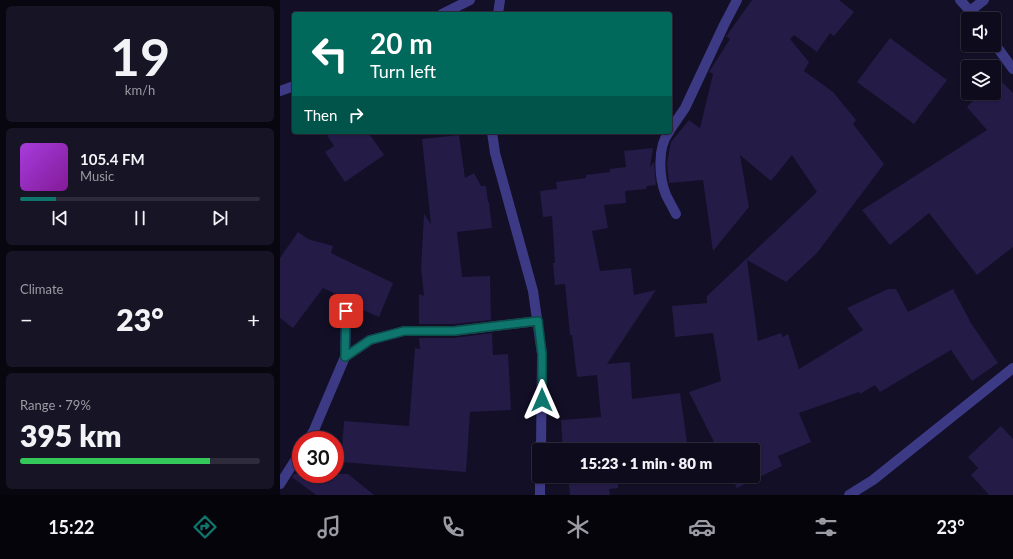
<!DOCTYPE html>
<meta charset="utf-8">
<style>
:root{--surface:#0e0b1c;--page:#171425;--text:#f1f3f6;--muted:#9b9ba3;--line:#2e2b3b;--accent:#0f766e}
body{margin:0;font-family:Lato,sans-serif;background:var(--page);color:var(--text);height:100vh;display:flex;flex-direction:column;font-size:15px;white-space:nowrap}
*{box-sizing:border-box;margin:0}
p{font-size:13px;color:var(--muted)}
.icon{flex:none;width:22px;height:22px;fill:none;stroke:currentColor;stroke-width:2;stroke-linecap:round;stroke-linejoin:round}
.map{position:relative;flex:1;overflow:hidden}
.drawer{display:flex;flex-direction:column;gap:6px;padding:6px;background:#08060f;width:280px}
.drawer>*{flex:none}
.guide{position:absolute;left:12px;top:12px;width:380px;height:122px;border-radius:4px;box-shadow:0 1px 3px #0004,0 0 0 1px var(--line);background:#00695c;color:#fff;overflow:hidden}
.buttons{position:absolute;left:681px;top:12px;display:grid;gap:8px}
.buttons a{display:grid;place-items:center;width:40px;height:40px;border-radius:4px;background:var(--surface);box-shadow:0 1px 3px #0004,0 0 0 1px var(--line);font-size:20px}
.speed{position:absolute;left:12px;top:431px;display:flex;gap:8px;font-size:20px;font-weight:700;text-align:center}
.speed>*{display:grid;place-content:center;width:52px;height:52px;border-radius:50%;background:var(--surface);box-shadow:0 1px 3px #0004,0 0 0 1px var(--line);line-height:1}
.speed .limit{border:6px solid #d22;background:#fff;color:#111}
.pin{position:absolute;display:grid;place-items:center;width:34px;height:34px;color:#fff;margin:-17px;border-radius:8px;box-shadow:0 2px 6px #0006}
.me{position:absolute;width:44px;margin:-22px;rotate:0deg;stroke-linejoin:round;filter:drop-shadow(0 0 3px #0008)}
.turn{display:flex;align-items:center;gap:14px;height:84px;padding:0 12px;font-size:18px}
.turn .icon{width:52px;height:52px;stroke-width:2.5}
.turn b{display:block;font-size:28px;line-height:34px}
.then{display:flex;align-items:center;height:38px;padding:0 12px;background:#0003;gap:8px;font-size:15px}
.big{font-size:30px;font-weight:800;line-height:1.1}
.drawer .tile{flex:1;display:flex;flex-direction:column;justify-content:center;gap:6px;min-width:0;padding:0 14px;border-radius:6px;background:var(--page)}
.drawer .dial{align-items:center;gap:0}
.dial b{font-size:52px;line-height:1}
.song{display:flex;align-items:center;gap:12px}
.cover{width:48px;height:48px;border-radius:6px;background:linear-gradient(135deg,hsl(280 70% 55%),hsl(290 70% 35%))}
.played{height:4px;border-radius:2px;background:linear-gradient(90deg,var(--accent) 15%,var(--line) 15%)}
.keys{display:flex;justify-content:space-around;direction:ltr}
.heat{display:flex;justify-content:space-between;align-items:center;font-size:22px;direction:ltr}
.charge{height:6px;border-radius:3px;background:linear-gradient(90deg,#34c759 79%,var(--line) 0)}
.trip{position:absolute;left:252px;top:443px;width:228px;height:40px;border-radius:4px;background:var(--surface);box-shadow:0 1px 3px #0004,0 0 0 1px var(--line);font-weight:800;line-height:40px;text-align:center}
.tabs{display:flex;height:64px;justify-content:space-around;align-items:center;background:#06040b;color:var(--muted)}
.tabs .icon{width:28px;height:28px}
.tabs .current{color:var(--accent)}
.tabs b{font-size:18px;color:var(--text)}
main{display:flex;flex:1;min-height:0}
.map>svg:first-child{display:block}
.building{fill:#241b47}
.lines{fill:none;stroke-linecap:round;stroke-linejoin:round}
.street{stroke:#3d3a85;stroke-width:10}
.route-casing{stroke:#0a4d48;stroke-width:10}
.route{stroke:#0f766e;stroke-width:7}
</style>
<main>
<section class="drawer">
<div class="tile dial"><b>19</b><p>km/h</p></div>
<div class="tile">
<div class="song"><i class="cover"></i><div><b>105.4 FM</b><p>Music</p></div></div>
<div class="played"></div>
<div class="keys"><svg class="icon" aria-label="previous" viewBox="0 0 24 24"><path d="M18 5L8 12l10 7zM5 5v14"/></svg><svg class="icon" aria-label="pause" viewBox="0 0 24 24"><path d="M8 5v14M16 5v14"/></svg><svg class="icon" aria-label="next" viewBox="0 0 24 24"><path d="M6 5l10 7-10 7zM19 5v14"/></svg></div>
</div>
<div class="tile"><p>Climate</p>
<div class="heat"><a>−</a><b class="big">23°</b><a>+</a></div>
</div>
<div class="tile"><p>Range · 79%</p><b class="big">395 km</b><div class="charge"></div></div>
</section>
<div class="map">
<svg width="733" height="495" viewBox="0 0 733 495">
<rect width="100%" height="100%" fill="#130f26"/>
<g class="building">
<path d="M472 0H559L574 12 554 36 550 33 537 52 514 35 510 39 529 62 524 71 553 92 576 120 573 124 604 164 537 253 506 282 467 260 478 341 501 333 503 337 508 334 519 369 583 330 567 308 608 289H616L628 312 673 289 691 323 718 363 692 381 671 350 600 392 595 385 580 394 579 392 519 413 531 442 498 456 502 466 457 488 451 476H473V450H438L409 392 441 381 433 333 395 337 392 306 427 303V296L537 192 512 155 491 181 460 155 469 207 433 251 423 180 389 183 387 163 391 142 409 120 420 128 433 74 429 72 450 39 446 36 447 35Z"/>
<path d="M610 38 667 80 634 124 577 82Z"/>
<path d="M716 76 733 93V247L697 275 649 213 610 245 582 210 707 130 687 107 700 93H714V78Z"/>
<path d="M45 132H88L104 155 65 182 45 152 54 146Z"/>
<path d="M179 135 185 178 194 173 201 186H206L208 202H209L212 228 177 232 182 277 210 276 211 320 174 324H139V294L144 296 141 268 144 214 151 224 142 139Z"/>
<path d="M373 148 370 167 374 162 376 185 367 186 366 189 345 191 346 203 324 205 328 228 312 231 320 271 351 268 354 295 376 290 327 364 350 362 352 399 400 393 408 450H283L281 420 321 417 317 375 297 377 292 335H290L285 284 275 285 273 263H275L272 216 263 217 260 191 277 189 276 182 306 178V175L330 172V169L346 167 344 151Z"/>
<path d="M18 232 28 239 53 246 51 253 113 283 99 317 78 308 80 305 43 288 13 328 0 318V258Z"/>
<path d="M212 333 213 355 228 354 231 410 190 412 186 472 61 462 64 421 129 426 135 348 140 349 139 338H174Z"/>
<path d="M721 426 733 439V495H709L691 475 698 468 688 457Z"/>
<path d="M14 474H68L94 495H36L12 477Z"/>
<path d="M288 476H378L338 483V488L329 489 330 495H290Z"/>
</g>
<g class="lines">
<g class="street">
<path d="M680 0 690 11 696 19"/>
<path d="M690 11 704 0"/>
<path d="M162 14 190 0"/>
<path d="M218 14 220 0"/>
<path d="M714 43 733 69"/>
<path d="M0 91 14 86"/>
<path d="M390 130 405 108 444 25 457 0"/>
<path d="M212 132 215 153 253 291 262 354 261 450"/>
<path d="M389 132C377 147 379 178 386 195 389 201 393 208 396 214"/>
<path d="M66 311 65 357 90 340 124 331H174L258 321"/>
<path d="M28 440 34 430 65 357"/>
<path d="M0 484 21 451"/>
<path d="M260 495V476"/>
<path d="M569 495 593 480 733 368"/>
</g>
</g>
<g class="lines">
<g class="route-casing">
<path id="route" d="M66 311 65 357 90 340 124 331H174L258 321 262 354V400"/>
</g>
<use href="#route" class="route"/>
</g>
</svg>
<div class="buttons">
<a><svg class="icon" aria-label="sound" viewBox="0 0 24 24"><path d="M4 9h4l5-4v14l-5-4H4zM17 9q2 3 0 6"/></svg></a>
<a><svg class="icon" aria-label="layers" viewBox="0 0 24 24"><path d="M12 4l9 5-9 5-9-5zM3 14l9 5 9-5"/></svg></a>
</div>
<div class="speed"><div class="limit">30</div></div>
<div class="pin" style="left:66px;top:311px;background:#d93025"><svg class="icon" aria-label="arrive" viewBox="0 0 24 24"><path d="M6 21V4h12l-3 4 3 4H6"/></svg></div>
<svg class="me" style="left:262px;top:400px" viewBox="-20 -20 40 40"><path d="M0-17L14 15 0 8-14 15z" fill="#0f766e" stroke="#fff" stroke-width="4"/></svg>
<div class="trip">15:23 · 1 min · 80 m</div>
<div class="guide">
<div class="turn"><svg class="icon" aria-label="left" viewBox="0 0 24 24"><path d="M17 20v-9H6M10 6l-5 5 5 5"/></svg><div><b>20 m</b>Turn left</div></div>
<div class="then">Then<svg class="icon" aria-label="right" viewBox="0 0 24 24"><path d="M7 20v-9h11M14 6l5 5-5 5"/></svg></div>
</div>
</div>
</main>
<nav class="tabs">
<b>15:22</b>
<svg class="icon current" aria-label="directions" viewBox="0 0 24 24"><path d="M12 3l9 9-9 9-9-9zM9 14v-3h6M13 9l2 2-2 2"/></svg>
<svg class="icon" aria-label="music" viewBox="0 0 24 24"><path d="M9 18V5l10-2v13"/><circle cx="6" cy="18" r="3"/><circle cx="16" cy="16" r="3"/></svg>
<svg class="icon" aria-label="phone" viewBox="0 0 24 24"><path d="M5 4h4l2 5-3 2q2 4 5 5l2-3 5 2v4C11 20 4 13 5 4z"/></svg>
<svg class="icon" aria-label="climate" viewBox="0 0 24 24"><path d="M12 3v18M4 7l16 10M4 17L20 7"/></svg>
<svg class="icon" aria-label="car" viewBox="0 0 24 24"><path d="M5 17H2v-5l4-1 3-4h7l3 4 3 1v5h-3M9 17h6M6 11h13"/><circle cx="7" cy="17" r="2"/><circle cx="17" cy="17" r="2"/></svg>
<svg class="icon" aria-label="filters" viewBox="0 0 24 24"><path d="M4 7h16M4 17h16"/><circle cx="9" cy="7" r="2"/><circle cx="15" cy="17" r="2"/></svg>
<b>23°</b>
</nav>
